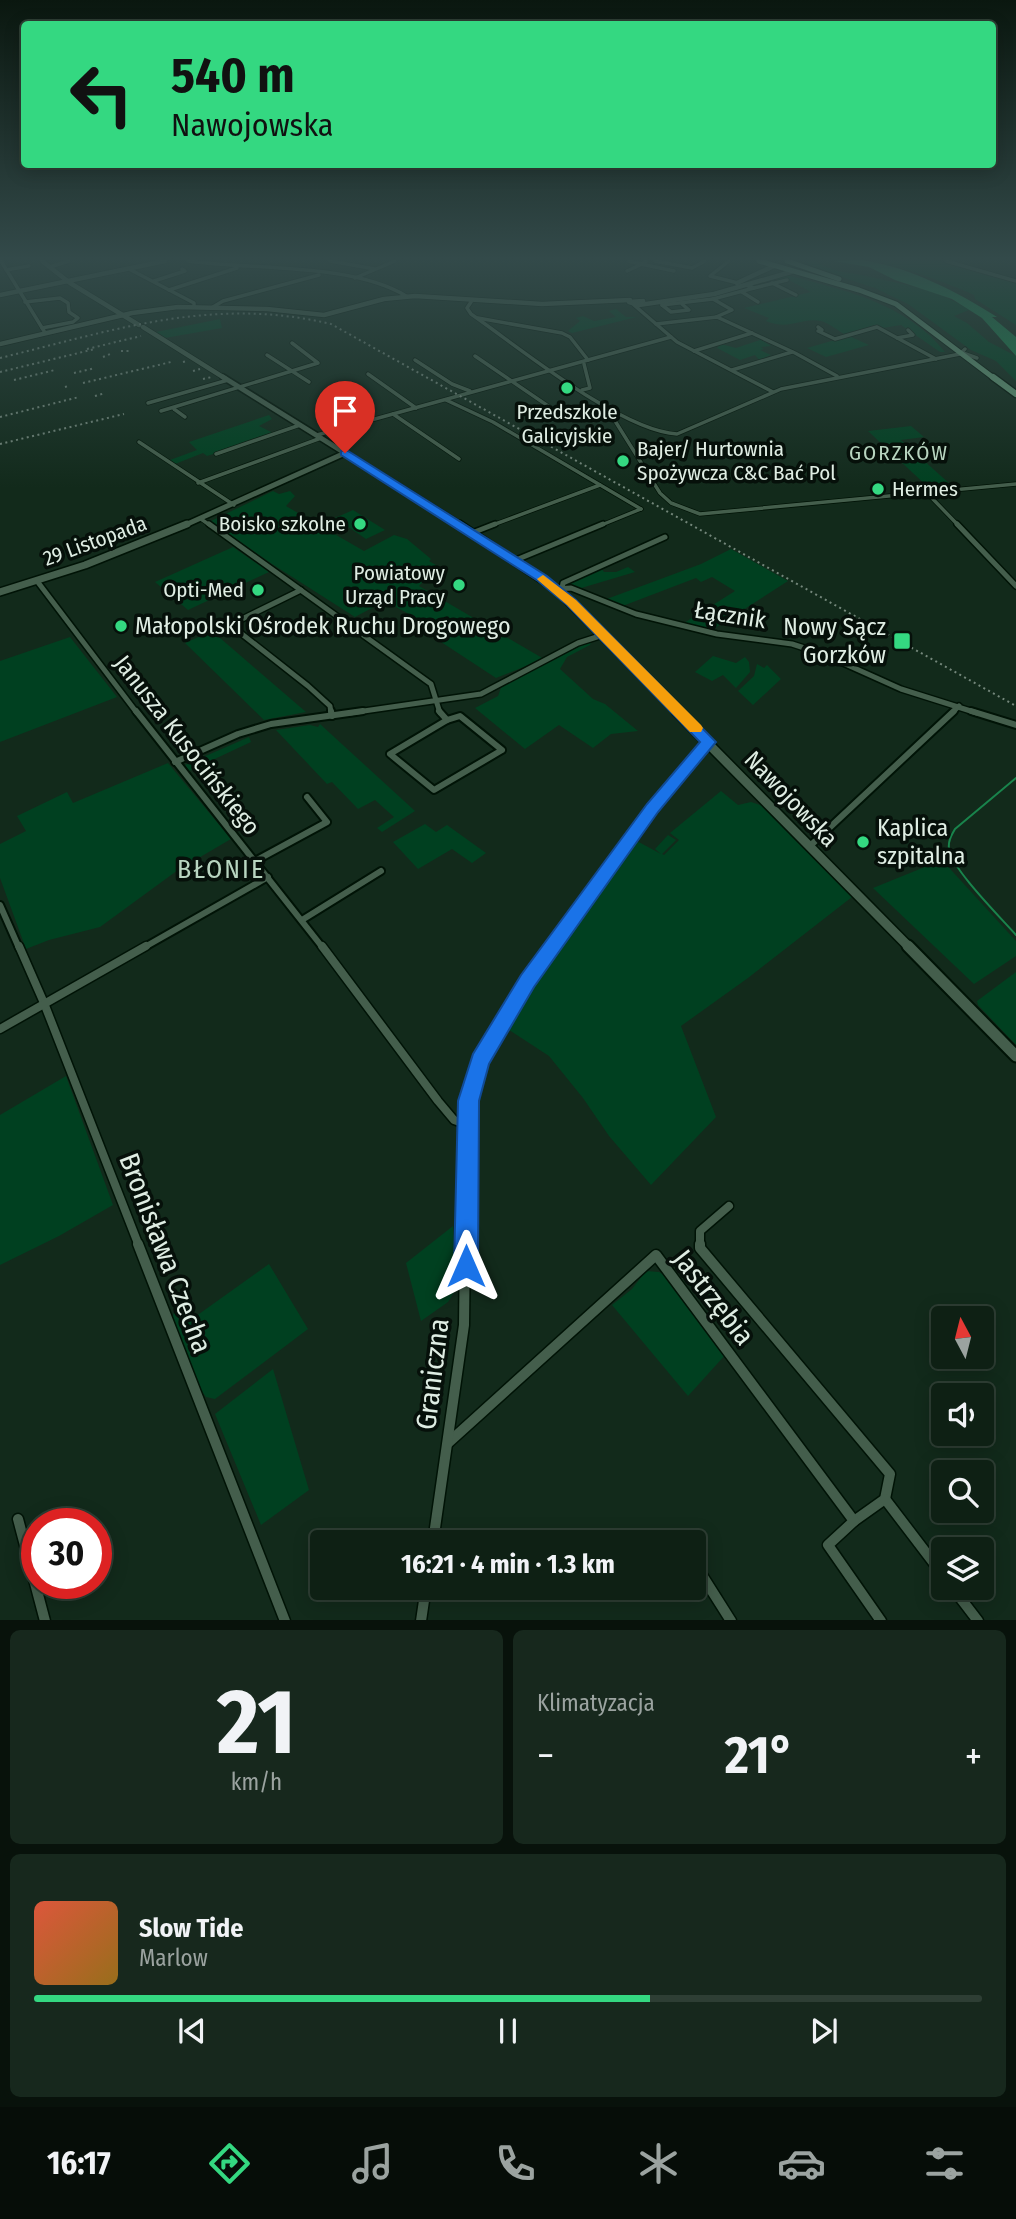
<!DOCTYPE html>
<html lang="pl">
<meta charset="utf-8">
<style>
:root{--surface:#0e2014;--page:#17281d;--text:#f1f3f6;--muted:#9ba3a0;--line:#2e3e34;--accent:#34d881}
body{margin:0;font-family:"Fira Sans Condensed",sans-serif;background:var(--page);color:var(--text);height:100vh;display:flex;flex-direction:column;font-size:26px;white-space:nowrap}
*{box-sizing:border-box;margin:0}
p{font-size:23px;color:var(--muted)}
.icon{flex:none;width:38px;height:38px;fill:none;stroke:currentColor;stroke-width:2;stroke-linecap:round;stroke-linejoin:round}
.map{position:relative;height:1620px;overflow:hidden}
.sheet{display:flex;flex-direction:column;gap:10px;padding:10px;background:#08120b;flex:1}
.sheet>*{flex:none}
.top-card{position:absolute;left:21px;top:21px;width:975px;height:147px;border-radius:7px;box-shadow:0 4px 18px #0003,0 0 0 2px var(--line);background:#34d881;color:#111;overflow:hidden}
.needle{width:46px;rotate:353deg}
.tools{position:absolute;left:931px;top:1306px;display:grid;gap:14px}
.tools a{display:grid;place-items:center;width:63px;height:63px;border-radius:7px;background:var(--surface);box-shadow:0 4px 18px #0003,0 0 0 2px var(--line);font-size:35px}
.speed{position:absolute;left:21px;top:1508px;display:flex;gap:14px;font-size:35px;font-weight:700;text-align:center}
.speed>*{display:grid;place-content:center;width:91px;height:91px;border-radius:50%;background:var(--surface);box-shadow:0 4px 18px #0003,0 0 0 2px var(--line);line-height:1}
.speed .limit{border:10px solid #d22;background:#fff;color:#111}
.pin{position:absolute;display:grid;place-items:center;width:60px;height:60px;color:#fff;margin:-72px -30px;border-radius:50% 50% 50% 0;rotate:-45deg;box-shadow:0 0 7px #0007}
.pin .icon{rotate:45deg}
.me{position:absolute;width:77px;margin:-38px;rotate:0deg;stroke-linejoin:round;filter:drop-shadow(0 0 5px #0008)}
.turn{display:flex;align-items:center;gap:24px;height:147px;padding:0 35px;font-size:32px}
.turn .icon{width:91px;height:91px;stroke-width:2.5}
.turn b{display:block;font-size:49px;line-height:60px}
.big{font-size:52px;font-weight:700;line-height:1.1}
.sheet .card{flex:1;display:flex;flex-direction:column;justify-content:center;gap:10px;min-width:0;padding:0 24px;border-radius:10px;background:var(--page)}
.sheet .dial{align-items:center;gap:0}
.dial b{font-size:91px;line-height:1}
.song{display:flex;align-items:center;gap:21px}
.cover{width:84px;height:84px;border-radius:10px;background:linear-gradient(135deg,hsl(10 70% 55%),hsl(40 70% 35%))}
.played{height:7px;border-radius:4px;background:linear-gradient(90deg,var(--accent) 65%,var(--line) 65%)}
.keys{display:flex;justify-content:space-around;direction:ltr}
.heat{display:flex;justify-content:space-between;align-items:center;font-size:38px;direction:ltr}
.sheet .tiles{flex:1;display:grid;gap:10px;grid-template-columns:1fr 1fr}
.card:last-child{grid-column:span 2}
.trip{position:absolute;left:310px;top:1530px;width:396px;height:70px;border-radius:7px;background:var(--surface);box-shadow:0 4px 18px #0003,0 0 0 2px var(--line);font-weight:700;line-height:70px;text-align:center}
.dock{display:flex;height:112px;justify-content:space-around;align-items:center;background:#060d08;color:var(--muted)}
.dock .icon{width:49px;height:49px}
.dock .current{color:var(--accent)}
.dock b{font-size:32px;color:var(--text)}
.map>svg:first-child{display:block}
.green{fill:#004020}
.water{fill:#19844c}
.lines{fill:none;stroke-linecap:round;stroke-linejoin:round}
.stream{stroke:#19844c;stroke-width:2}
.street-far4-casing{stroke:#001306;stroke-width:5}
.street-far3-casing{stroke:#001306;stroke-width:8}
.street-far2-casing{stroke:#001306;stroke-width:10}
.street-far1-casing{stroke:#001306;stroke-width:11}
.street-casing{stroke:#001306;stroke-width:13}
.secondary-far4-casing{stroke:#001306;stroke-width:6}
.secondary-far3-casing{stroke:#001306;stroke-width:8}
.secondary-far2-casing{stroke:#001306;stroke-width:10}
.secondary-far1-casing{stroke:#001306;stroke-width:12}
.secondary-casing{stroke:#001306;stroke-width:15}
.primary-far1-casing{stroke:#001306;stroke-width:7}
.primary-casing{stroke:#001306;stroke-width:9}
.street-far4{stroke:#445e4c;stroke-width:3.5}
.street-far3{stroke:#445e4c;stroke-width:5}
.street-far2{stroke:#445e4c;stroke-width:6}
.street-far1{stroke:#445e4c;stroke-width:8}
.street{stroke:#445e4c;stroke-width:10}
.secondary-far4{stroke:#445e4c;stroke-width:4.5}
.secondary-far3{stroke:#445e4c;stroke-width:5}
.secondary-far2{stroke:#445e4c;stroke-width:7}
.secondary-far1{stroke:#445e4c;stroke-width:9}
.secondary{stroke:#445e4c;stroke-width:11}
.primary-far1{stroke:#649976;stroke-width:5}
.primary{stroke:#649976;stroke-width:6}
.rail{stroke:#74877b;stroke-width:2;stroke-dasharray:2 3.5;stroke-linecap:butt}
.route{fill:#1a73e8;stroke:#114b97;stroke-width:2}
.slow{fill:#f59e0b}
.poi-dot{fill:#34d881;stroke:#06100a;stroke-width:2.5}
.labels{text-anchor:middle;stroke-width:7;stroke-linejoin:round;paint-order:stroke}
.far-poi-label{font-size:21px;fill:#dfede3;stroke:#06100a;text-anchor:end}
.far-neighbourhood-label{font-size:21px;letter-spacing:2px;fill:#b8d5c0;stroke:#06100a}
.far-street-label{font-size:21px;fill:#dfede3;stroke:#06100a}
.street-label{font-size:24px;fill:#dfede3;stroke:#06100a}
.poi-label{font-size:24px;fill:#dfede3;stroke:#06100a;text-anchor:start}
.neighbourhood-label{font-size:26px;letter-spacing:2px;fill:#b8d5c0;stroke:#06100a}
.near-street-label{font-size:28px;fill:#dfede3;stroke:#06100a}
</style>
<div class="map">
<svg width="1016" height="1621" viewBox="0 0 1016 1621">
<rect width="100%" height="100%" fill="#122a1b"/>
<g class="green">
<path d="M815 261C831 271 844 272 862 275 900 284 936 288 969 310L954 316 967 323 989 342 1016 356V381L996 361 971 350 908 304 875 288 811 267 806 262Z"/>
<path d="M874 261H943L1016 282V325L975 299 974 295C941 280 909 270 874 261Z"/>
<path d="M786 275C844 290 906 303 945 352H940L901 325 883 328 875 325 846 335C838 331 829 323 821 321 801 317 789 331 766 321L769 318 744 308 811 292 787 279 778 280 777 277Z"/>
<path d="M616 309 626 317H637L572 333 568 331 580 321 576 318 583 316 594 321 616 317 609 311Z"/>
<path d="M220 319 222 328 165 338 156 332Z"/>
<path d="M754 335 771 346 761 347 764 349 760 350 771 355 759 360 755 355 740 360 717 348 721 344 736 348 760 340 753 336H747Z"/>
<path d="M849 336 869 345 826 357 807 348Z"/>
<path d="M269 415 272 419 259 426 275 434 207 456 203 453 175 464 170 460 197 450 189 442Z"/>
<path d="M911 426 924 437 901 440 951 485 929 488 868 431Z"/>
<path d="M273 491 279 494 290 491 295 496 286 506 364 551 394 535 407 539 431 559 429 561 441 568 430 574 419 586 544 659 496 678 438 640 440 631 385 601 355 617 272 564 211 521Z"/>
<path d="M353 510 385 530 366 539 335 518Z"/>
<path d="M233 547 269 572 188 610 155 582Z"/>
<path d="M731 549 788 581 712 630 684 623 735 591 712 577 701 582 696 578 620 607 604 600 701 564Z"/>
<path d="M628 567 635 572 578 589 564 584 601 568 604 572H616Z"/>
<path d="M212 631 306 712 264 720 185 643Z"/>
<path d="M70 637 117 697 0 742V661Z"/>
<path d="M592 640 590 645 567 657 560 669 593 699 605 704 638 731 611 734 593 748 559 725 525 749 475 708 498 696 502 685Z"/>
<path d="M713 656 736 663 745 657 749 662 750 672 736 688 723 675 712 681 695 672Z"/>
<path d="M757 664 764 668 767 665 781 679 753 705 738 691 754 676Z"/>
<path d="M320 724 415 811 382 832 377 828 394 817 375 800 358 809 332 782 327 784 276 730 310 725 318 727Z"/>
<path d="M249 737 251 742 189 771 185 765Z"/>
<path d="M168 763 231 839 178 870 100 927 49 940 26 949 0 878V844L26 831 17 816 67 792 73 803Z"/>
<path d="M721 791 738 805 751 802 763 806 852 897 748 978 681 1026 716 1117 651 1185 609 1136 583 1098 549 1056 506 1028 555 950 635 840 661 854 655 849 668 835 676 840 662 854 664 855 679 840 670 833Z"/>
<path d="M425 824 436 832 447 825 486 853 472 863 452 849 418 869 393 842Z"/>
<path d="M942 860 1016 941V956L974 984 873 888Z"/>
<path d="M1016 972V1045L978 1005 977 1001Z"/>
<path d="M66 1076 113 1205 59 1236 0 1265V1115Z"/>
<path d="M453 1226 456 1289 448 1302 421 1321 406 1263Z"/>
<path d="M269 1264 308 1329 215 1399 206 1397 198 1386 172 1318 177 1305 185 1324Z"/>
<path d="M646 1271 659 1272 669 1278 727 1353 688 1396 612 1305 632 1289Z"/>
<path d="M273 1369 309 1490 261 1525 215 1414Z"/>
</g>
<path class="water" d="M834 261C845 261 857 259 867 261 912 268 959 293 997 317H992L1016 337V356L982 318 952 299 895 280 869 267Z"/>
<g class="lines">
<path class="stream" d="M1016 778 955 829C951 836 948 841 949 849 951 868 1001 918 1016 935"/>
<g class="street-far4-casing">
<g id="street-far4">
<path d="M1 261 44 331"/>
<path d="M188 261C252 270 352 263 406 296"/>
<path d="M330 261 375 269"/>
<path d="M628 261 642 264 646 261"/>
<path d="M655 261 692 268 705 261"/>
<path d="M729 261 710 276 738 283"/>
<path d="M946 261 1016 281"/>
<path d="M641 264 674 271"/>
<path d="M50 267 69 261"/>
<path d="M129 269 194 303V307"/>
<path d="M6 270 29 266"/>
<path d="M627 271 642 264"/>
<path d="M355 278 395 261"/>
<path d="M154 281 185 271 182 269"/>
<path d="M772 283 796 295"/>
<path d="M754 288 787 280"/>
<path d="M169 290 237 268"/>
<path d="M742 292 758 302"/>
<path d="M25 302 60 298 68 303 69 312 78 318 73 322 42 328"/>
<path d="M471 302 467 308 471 314C520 348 621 431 677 434L781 389 960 354 965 349"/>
<path d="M634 305 677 342 773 392"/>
<path d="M662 305 713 299"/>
<path d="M662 305 671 312 689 310 682 304"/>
<path d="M213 307 223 301 319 275"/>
<path d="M716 317 732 310 713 299 754 288 746 285"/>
<path d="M478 318 562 333 570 337 588 360"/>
<path d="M656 324 717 317 795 353 837 376"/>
<path d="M818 327 822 330 818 331 835 339 877 327 936 359"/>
<path d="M897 338 913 335 908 330"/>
<path d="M694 351 752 333"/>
<path d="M963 353 977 358"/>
<path d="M267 355 309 382"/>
<path d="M475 356 554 410"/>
<path d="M415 360 452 384 470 391"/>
<path d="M732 370 792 352"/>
<path d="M368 374 416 408"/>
<path d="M582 390 590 388 584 364"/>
<path d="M325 392 362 423"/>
<path d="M446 400 493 422 641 509"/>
<path d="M148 403 228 380"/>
<path d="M607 408 660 493 671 503 700 514 1016 484"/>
<path d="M174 409 185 417"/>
<path d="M161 411 318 363 292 343"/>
<path d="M393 414 459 459"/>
<path d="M317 435 671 337"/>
<path d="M139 442 234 505"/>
<path d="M216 454 300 425"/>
<path d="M198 483 321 438"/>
<path d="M927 493 959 526"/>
<path d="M201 519 211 526"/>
<path d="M490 526 600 485"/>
<path d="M599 526 641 509"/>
</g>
</g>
<g class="street-far3-casing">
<g id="street-far3">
<path d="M209 524 431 684 440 713"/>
<path d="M957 524 1016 586"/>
<path d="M472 533 495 524"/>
<path d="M516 560 603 524"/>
<path d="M37 581 137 713"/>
<path d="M562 588 563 583 665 537"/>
<path d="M556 589 571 588 636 614 717 634 792 644 823 654 901 689 977 713"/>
<path d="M301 590 236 622 233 627 308 686 330 706 331 713"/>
<path d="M350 713 481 694 578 643 603 635"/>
<path d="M952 713 959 706"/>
</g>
</g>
<g class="street-far2-casing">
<g id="street-far2">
<path d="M136 711 323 948"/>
<path d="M331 711 332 716"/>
<path d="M439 711 447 720"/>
<path d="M971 711 1016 725"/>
<path d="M460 716 502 750 434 790 390 754 447 720Z"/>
<path d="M175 762 238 734 271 724 363 711"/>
<path d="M810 846 954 711"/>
<path d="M255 861 327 822 307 797"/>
<path d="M0 905 19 948"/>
<path d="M302 920 381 871"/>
<path d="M143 948 268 877"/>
<path d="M551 948 653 808 709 742"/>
</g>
</g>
<g class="street-far1-casing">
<g id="street-far1">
<path d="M19 946 44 1003 139 1246"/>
<path d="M322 946 438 1101 454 1120 468 1125"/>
<path d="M0 1029 146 946"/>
<path d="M465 1246 468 1101 480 1061 527 981 552 946"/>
<path d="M700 1246V1231L729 1206"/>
</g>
</g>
<g class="street-casing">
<g id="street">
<path d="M138 1244 285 1621"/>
<path d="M700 1244V1248L890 1474 885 1499 854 1521"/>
<path d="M448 1443 656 1255 854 1521 828 1545 881 1621"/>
<path d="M885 1499 943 1575"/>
<path d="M18 1519 45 1621"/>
<path d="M678 1537 681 1542"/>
<path d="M433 1542 464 1325 465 1244"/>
<path d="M693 1561 731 1621"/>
<path d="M952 1587 978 1621"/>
<path d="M421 1621 426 1587"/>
</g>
</g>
<g class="secondary-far4-casing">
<g id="secondary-far4">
<path d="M42 261 70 283 139 325"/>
<path d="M737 283 774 266"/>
<path d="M0 295 165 261"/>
<path d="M642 304 643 301 629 302 639 305 714 294 791 272"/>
<path d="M143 327 226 379"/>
<path d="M0 344 132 313 178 307 267 309 324 315 384 299 415 296 542 304 630 300"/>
</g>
</g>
<g class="secondary-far3-casing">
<g id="secondary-far3">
<path d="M223 377 462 526"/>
<path d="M183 526 345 453"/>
</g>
</g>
<g class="secondary-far2-casing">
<g id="secondary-far2">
<path d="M459 524 556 589 678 713"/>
<path d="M0 592 85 565 187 524"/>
</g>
</g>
<g class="secondary-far1-casing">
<path id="secondary-far1" d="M676 711 910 948"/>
</g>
<g class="secondary-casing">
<path id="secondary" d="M908 946 1016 1056"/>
</g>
<g class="primary-far1-casing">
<g id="primary-far1">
<path d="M759 261 859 290 896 304 995 379"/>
<path d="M787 261 839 279"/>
</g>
</g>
<g class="primary-casing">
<path id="primary" d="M993 377 1016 394"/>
</g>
<use href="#street-far4" class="street-far4"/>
<use href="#street-far3" class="street-far3"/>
<use href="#street-far2" class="street-far2"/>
<use href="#street-far1" class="street-far1"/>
<use href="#street" class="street"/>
<use href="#secondary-far4" class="secondary-far4"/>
<use href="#secondary-far3" class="secondary-far3"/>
<use href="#secondary-far2" class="secondary-far2"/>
<use href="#secondary-far1" class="secondary-far1"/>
<use href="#secondary" class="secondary"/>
<use href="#primary-far1" class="primary-far1"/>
<use href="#primary" class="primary"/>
<g class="rail">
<path d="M87 349 141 336"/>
<path d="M121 351H132"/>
<path d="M103 357 110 354"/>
<path d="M0 358C114 330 213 296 331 324L1016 706"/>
<path d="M183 362 187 361"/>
<path d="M193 371 200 369"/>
<path d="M0 372 95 349"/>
<path d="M74 373 95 368"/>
<path d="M203 379 212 377"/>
<path d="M14 380 55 370"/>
<path d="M83 383 171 362"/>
<path d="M65 387 68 386"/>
<path d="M95 396 105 393"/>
<path d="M0 417 79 397"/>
<path d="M0 444 124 414"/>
</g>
</g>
<linearGradient id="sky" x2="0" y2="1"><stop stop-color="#0a170f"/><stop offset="0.53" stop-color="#334a4a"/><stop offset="1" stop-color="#334a4a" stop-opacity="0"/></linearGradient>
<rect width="1016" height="488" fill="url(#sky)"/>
<path class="route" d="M341 451H348L547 576 576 600 716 742 658 812 534 987 489 1064 479 1101 478 1266 474 1274 466 1277 458 1274 454 1266 458 1101 473 1054 521 975 647 804 700 742 567 605 538 581 341 455Z"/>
<path class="slow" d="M543 575 576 600 701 725 703 728 701 732H690L567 605 539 581 537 579Z"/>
<g class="poi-dot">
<circle cx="567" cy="388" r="7"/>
<circle cx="623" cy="461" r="7"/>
<circle cx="878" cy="489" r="7"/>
<circle cx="360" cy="524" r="7"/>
<circle cx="459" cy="585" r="7"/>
<circle cx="258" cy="590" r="7"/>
<circle cx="121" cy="626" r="7"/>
<rect x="893" y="632" width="18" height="18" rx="3.5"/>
<circle cx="863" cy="842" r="7"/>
</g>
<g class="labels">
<g class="far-poi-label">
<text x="567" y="419" text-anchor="middle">Przedszkole<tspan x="567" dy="24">Galicyjskie</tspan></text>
<text x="637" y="456" text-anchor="start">Bajer/ Hurtownia<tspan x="637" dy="24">Spożywcza C&amp;C Bać Pol</tspan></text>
<text x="892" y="496" text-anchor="start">Hermes</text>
<text x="346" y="531">Boisko szkolne</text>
<text x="445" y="580">Powiatowy<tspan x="445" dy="24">Urząd Pracy</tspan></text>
<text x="244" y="597">Opti-Med</text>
</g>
<g class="far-neighbourhood-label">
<text x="899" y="460">GORZKÓW</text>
</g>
<g class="far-street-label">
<text transform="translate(95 541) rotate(-20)" y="7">29 Listopada</text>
</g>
<g class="street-label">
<text transform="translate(730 615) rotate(9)" y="8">Łącznik</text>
<text transform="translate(187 745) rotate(52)" y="8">Janusza Kusocińskiego</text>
<text transform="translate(791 799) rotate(46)" y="8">Nawojowska</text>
</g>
<g class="poi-label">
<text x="135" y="634">Małopolski Ośrodek Ruchu Drogowego</text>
<text x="886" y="635" text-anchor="end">Nowy Sącz<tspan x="886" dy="28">Gorzków</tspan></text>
<text x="877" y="836">Kaplica<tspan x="877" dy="28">szpitalna</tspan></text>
</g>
<g class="neighbourhood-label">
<text x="221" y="878">BŁONIE</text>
</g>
<g class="near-street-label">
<text transform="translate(166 1253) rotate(69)" y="10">Bronisława Czecha</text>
<text transform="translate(714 1297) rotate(52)" y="10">Jastrzębia</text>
<text transform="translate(432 1374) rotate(-83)" y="10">Graniczna</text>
</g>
</g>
</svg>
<div class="tools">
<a><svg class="needle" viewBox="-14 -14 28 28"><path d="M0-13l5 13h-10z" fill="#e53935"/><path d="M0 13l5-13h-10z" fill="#9ba3a0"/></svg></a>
<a><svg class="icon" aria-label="sound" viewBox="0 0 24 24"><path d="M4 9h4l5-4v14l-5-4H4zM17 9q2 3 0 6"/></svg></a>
<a><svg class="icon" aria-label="search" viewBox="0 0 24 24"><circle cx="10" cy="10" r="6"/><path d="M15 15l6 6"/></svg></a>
<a><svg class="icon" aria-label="layers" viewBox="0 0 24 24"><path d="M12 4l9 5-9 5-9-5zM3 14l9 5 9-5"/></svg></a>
</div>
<div class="speed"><div class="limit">30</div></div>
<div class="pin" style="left:345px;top:453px;background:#d93025"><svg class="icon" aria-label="arrive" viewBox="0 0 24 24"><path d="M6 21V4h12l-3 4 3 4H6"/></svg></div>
<svg class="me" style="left:466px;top:1266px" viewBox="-20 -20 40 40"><path d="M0-17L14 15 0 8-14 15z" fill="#1a73e8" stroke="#fff" stroke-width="4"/></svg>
<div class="trip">16:21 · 4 min · 1.3 km</div>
<div class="top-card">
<div class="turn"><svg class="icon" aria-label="left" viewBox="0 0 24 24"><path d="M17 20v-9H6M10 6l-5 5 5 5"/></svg><div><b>540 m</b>Nawojowska</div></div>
</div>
</div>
<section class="sheet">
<div class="tiles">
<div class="card dial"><b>21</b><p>km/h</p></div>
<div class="card"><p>Klimatyzacja</p>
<div class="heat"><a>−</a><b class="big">21°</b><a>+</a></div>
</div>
<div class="card">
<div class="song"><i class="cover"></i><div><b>Slow Tide</b><p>Marlow</p></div></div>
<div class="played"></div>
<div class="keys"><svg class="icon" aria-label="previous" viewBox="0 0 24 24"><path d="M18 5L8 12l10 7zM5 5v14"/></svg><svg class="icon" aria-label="pause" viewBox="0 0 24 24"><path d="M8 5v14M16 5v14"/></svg><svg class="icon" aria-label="next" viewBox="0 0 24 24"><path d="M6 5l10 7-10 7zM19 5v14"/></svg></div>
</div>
</div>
</section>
<nav class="dock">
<b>16:17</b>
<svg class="icon current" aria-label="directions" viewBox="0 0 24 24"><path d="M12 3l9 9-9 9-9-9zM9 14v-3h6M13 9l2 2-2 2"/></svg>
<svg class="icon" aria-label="music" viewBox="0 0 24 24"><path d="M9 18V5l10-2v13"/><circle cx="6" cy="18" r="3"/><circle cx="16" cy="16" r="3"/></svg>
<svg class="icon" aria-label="phone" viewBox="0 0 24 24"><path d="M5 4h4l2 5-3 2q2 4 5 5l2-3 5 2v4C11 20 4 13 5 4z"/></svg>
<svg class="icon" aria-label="climate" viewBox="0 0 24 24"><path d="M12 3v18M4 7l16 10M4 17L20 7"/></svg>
<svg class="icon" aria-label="car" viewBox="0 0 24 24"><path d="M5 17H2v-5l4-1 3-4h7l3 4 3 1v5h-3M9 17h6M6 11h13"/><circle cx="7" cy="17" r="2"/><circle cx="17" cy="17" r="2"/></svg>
<svg class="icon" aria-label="filters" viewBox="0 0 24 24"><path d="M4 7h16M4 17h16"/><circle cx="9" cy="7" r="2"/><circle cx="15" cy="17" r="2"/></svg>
</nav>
